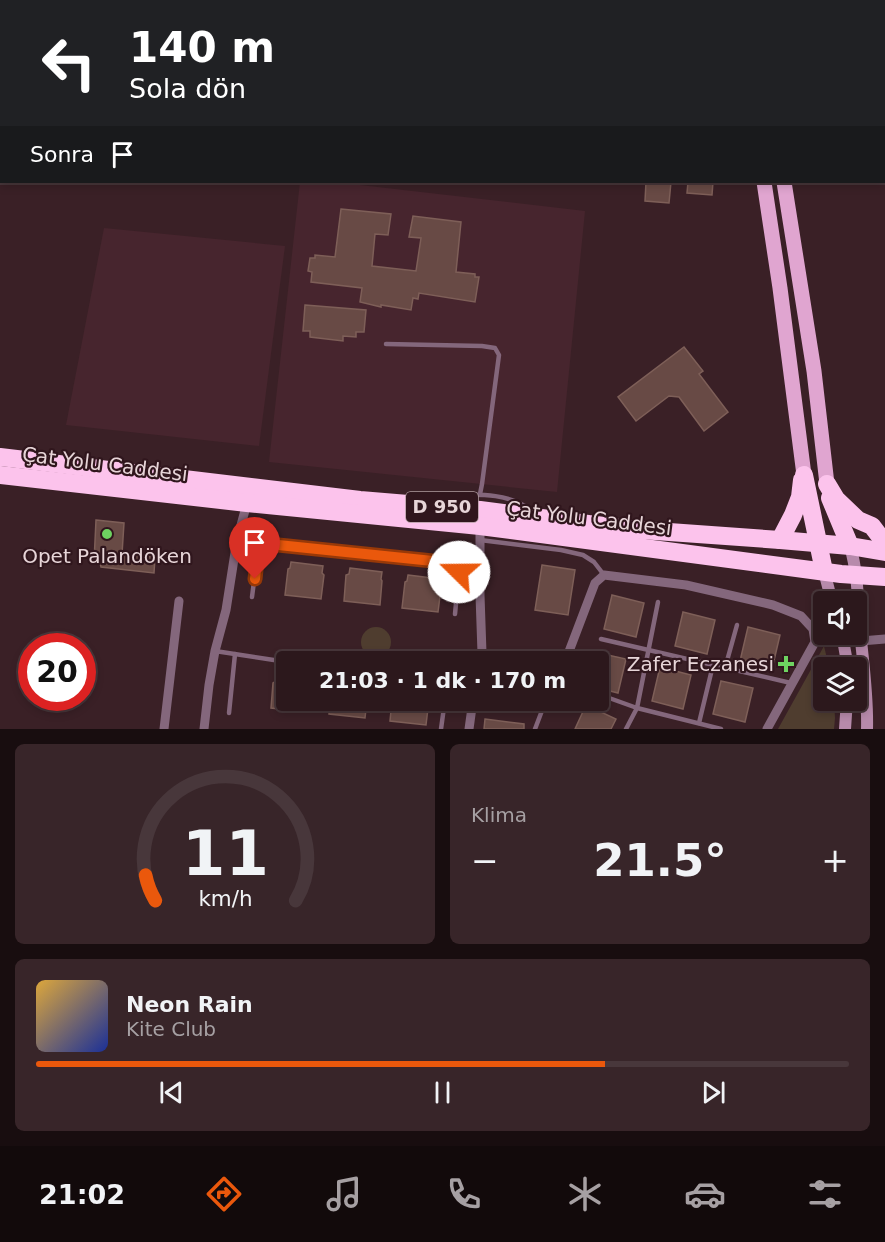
<!DOCTYPE html>
<html lang="tr">
<meta charset="utf-8">
<style>
:root{--surface:#2c181c;--page:#382529;--text:#f1f3f6;--muted:#a6a0a3;--line:#48373b;--accent:#ea580c}
body{margin:0;font-family:"DejaVu Sans",sans-serif;background:var(--page);color:var(--text);height:100vh;display:flex;flex-direction:column;font-size:22px;white-space:nowrap}
*{box-sizing:border-box;margin:0}
p{font-size:20px;color:var(--muted)}
.icon{flex:none;width:33px;height:33px;fill:none;stroke:currentColor;stroke-width:2;stroke-linecap:round;stroke-linejoin:round}
.map{position:relative;height:729px;overflow:hidden}
.panel{display:flex;flex-direction:column;gap:15px;padding:15px;background:#180d0f;flex:1}
.panel>*{flex:none}
.top-card{position:absolute;left:0px;top:0px;width:885px;height:183px;box-shadow:0 3px 9px #0003,0 0 0 2px var(--line);background:#202124;color:#fff;overflow:hidden}
.tools{position:absolute;left:813px;top:591px;display:grid;gap:12px}
.tools a{display:grid;place-items:center;width:54px;height:54px;border-radius:6px;background:var(--surface);box-shadow:0 3px 9px #0003,0 0 0 2px var(--line);font-size:30px}
.speed{position:absolute;left:18px;top:633px;display:flex;gap:12px;font-size:30px;font-weight:700;text-align:center}
.speed>*{display:grid;place-content:center;width:78px;height:78px;border-radius:50%;background:var(--surface);box-shadow:0 3px 9px #0003,0 0 0 2px var(--line);line-height:1}
.speed .limit{border:9px solid #d22;background:#fff;color:#111}
.pin{position:absolute;display:grid;place-items:center;width:51px;height:51px;color:#fff;margin:-62px -26px;border-radius:50% 50% 50% 0;rotate:-45deg;box-shadow:0 0 6px #0007}
.pin .icon{rotate:45deg}
.me{position:absolute;width:66px;margin:-33px;rotate:292deg;stroke-linejoin:round;filter:drop-shadow(0 0 4px #0008)}
.turn{display:flex;align-items:center;gap:21px;height:126px;padding:0 30px;font-size:27px}
.turn .icon{width:78px;height:78px;stroke-width:2.5}
.turn b{display:block;font-size:42px;line-height:51px}
.then{display:flex;align-items:center;height:57px;padding:0 30px;background:#0003;gap:12px;font-size:22px}
.big{font-size:45px;font-weight:600;line-height:1.1}
.panel .tile{flex:1;display:flex;flex-direction:column;justify-content:center;gap:9px;min-width:0;padding:0 21px;border-radius:9px;background:var(--page)}
.panel .dial{align-items:center;gap:0}
.dial svg{height:156px;overflow:visible;fill:none;stroke:var(--line);stroke-width:7;stroke-linecap:round;text-anchor:middle}
.dial text{fill:var(--text);stroke:none}
.song{display:flex;align-items:center;gap:18px}
.cover{width:72px;height:72px;border-radius:9px;background:linear-gradient(135deg,hsl(40 70% 55%),hsl(230 70% 35%))}
.played{height:6px;border-radius:3px;background:linear-gradient(90deg,var(--accent) 70%,var(--line) 70%)}
.keys{display:flex;justify-content:space-around;direction:ltr}
.heat{display:flex;justify-content:space-between;align-items:center;font-size:33px;direction:ltr}
.panel .tiles{flex:1;display:grid;gap:15px;grid-template-columns:1fr 1fr}
.tile:last-child{grid-column:span 2}
.trip{position:absolute;left:276px;top:651px;width:333px;height:60px;border-radius:6px;background:var(--surface);box-shadow:0 3px 9px #0003,0 0 0 2px var(--line);font-weight:600;line-height:60px;text-align:center}
.tabs{display:flex;height:96px;justify-content:space-around;align-items:center;background:#120a0b;color:var(--muted)}
.tabs .icon{width:42px;height:42px}
.tabs .current{color:var(--accent)}
.tabs b{font-size:27px;color:var(--text)}
.map>svg:first-child{display:block}
.built{fill:#47252e}
.green{fill:#4f3d2f}
.building{fill:#684a45;stroke:#7e5f58;stroke-width:1.5}
.lines{fill:none;stroke-linecap:round;stroke-linejoin:round}
.lane{stroke:#84677c;stroke-width:4.5}
.street{stroke:#84677c;stroke-width:9}
.secondary{stroke:#b78aab;stroke-width:12}
.primary{stroke:#e0a5d0;stroke-width:15}
.highway{stroke:#fcc3ec;stroke-width:18}
.route-casing{stroke:#983908;stroke-width:15}
.route{stroke:#ea580c;stroke-width:10}
.poi-dot{fill:#6ed361;stroke:#30161d;stroke-width:2}
.labels{text-anchor:middle;stroke-width:4.5;stroke-linejoin:round;paint-order:stroke}
.shield{fill:#30161d;stroke:#b09ca0;stroke-width:1.5}
.shield-label{font-size:18px;font-weight:bold;fill:#e7d5d8}
.street-label{font-size:20px;fill:#e7d5d8;stroke:#30161d}
.poi-label{font-size:20px;fill:#e7d5d8;stroke:#30161d}
</style>
<div class="map">
<svg width="885" height="729" viewBox="0 0 885 729">
<rect width="100%" height="100%" fill="#3a2026"/>
<g class="built">
<path d="M300 182H334L585 211 557 492 269 462Z"/>
<path d="M104 228 285 246 259 446 66 425Z"/>
</g>
<g class="green">
<circle cx="376" cy="642" r="15"/>
<path d="M824 646 829 667 824 668V700L834 701 835 718 834 729H778Z"/>
</g>
<g class="building">
<path d="M646 182H671L669 203 645 201Z"/>
<path d="M688 182H713L712 195 687 193Z"/>
<path d="M341 209 391 214 388 235 375 234 372 266 416 271 421 238 409 237 413 216 461 222 456 272 475 274V277H479L475 302 419 293 418 299 413 298 411 310 381 305V307L360 302 362 288 311 282 312 272 308 271 310 258H315V255L335 257Z"/>
<path d="M305 305 366 310 364 332H356V337L343 336V341L310 337V331H303Z"/>
<path d="M684 347 703 371 699 374 728 412 704 431 679 397 669 396 636 421 618 397Z"/>
<path d="M96 520 124 523 122 554 155 557 154 573 101 567 100 563 94 562Z"/>
<path d="M291 562 323 566 322 573 324 575 321 599 285 595 288 569 290 568Z"/>
<path d="M542 565 575 570 568 615 535 610Z"/>
<path d="M350 568 382 572 381 579 382 581 380 605 344 601 346 575 349 574Z"/>
<path d="M408 575 440 579 439 586 441 588 438 612 402 608 405 582 407 581Z"/>
<path d="M612 595 644 603 636 637 604 629Z"/>
<path d="M683 612 715 620 707 654 675 646Z"/>
<path d="M748 627 780 635 772 669 740 661Z"/>
<path d="M594 652 626 659 618 693 598 688V662H592Z"/>
<path d="M660 667 691 675 683 709 652 701Z"/>
<path d="M277 675 286 676V700H308L307 712 271 708 273 683 276 681Z"/>
<path d="M721 681 753 688 745 722 713 714Z"/>
<path d="M330 700H367L365 718 329 714Z"/>
<path d="M392 700H429L426 725 390 721Z"/>
<path d="M586 705 616 719 611 729H575Z"/>
<path d="M485 719 524 724V729H484Z"/>
</g>
<g class="lines">
<g class="lane">
<path d="M884 65 885 64"/>
<path d="M386 344 482 346 495 348 499 355 482 484 480 494"/>
<path d="M429 500C438 495 447 496 457 495 482 494 510 494 531 510"/>
<path d="M237 540 452 563 459 572 455 614"/>
<path d="M480 540 561 550 583 555 594 562 604 575"/>
<path d="M252 597 259 542"/>
<path d="M601 639 791 683"/>
<path d="M215 651 287 662"/>
<path d="M725 668 737 625"/>
<path d="M598 694 637 708 658 602"/>
<path d="M229 713 235 654"/>
<path d="M699 723 713 665"/>
<path d="M441 729 445 700"/>
<path d="M535 729 546 700"/>
<path d="M626 729 637 708 721 729"/>
</g>
<g class="street">
<path d="M480 526V595L482 653 480 662"/>
<path d="M861 641 885 639"/>
<path d="M565 662 595 583 604 575 686 585 773 605 801 616 813 629 815 642 767 729"/>
<path d="M164 729 179 601"/>
<path d="M204 729 209 685 215 651 226 610 237 540 247 503"/>
<path d="M469 729 473 700"/>
</g>
<g class="secondary">
<path d="M850 546C858 573 858 603 860 630 863 663 868 696 867 729"/>
<path d="M824 571 832 602"/>
<path d="M842 634 848 668"/>
<path d="M845 729 847 700"/>
</g>
<g class="primary">
<path d="M735 0 736 2"/>
<path d="M754 0V2"/>
<path d="M764 182 780 288 804 475"/>
<path d="M784 182 814 371 827 484"/>
</g>
<g class="highway">
<path d="M0 457 360 500 480 510 627 529 780 540 850 546 885 552"/>
<path d="M0 475 247 503 480 526 841 574 885 577"/>
<path d="M804 475 824 571"/>
<path d="M827 484 836 499 858 520 872 526 885 543"/>
<path d="M830 498 850 546"/>
<path d="M780 540 793 515 800 497 802 480"/>
</g>
</g>
<g class="lines">
<g class="route-casing">
<path id="route" d="M255 579 259 543 452 563 459 572"/>
</g>
<use href="#route" class="route"/>
</g>
<g class="poi-dot">
<circle cx="107" cy="534" r="6"/>
<path d="M783 655h6v6h6v6h-6v6h-6v-6h-6v-6h6z"/>
</g>
<g class="labels">
<rect class="shield" x="406" y="492" width="72" height="30" rx="4.5"/>
<g class="shield-label">
<text x="442" y="513">D 950</text>
</g>
<g class="street-label">
<text transform="translate(105 464) rotate(7)" y="7">Çat Yolu Caddesi</text>
<text transform="translate(589 518) rotate(7)" y="7">Çat Yolu Caddesi</text>
</g>
<g class="poi-label">
<text x="107" y="563">Opet Palandöken</text>
<text x="774" y="671" text-anchor="end">Zafer Eczanesi</text>
</g>
</g>
</svg>
<div class="tools">
<a><svg class="icon" aria-label="sound" viewBox="0 0 24 24"><path d="M4 9h4l5-4v14l-5-4H4zM17 9q2 3 0 6"/></svg></a>
<a><svg class="icon" aria-label="layers" viewBox="0 0 24 24"><path d="M12 4l9 5-9 5-9-5zM3 14l9 5 9-5"/></svg></a>
</div>
<div class="speed"><div class="limit">20</div></div>
<div class="pin" style="left:255px;top:579px;background:#d93025"><svg class="icon" aria-label="arrive" viewBox="0 0 24 24"><path d="M6 21V4h12l-3 4 3 4H6"/></svg></div>
<svg class="me" style="left:459px;top:572px" viewBox="-20 -20 40 40"><circle r="19" fill="#fff"/><path d="M0-13L10 11 0 6-10 11z" fill="#ea580c"/></svg>
<div class="trip">21:03 · 1 dk · 170 m</div>
<div class="top-card">
<div class="turn"><svg class="icon" aria-label="left" viewBox="0 0 24 24"><path d="M17 20v-9H6M10 6l-5 5 5 5"/></svg><div><b>140 m</b>Sola dön</div></div>
<div class="then">Sonra<svg class="icon" aria-label="arrive" viewBox="0 0 24 24"><path d="M6 21V4h12l-3 4 3 4H6"/></svg></div>
</div>
</div>
<section class="panel">
<div class="tiles">
<div class="tile dial"><svg viewBox="0 0 100 80">
<path d="M14 69A42 42 0 1 1 86 69"/>
<path d="M14 69A42 42 0 0 1 9 56" stroke="#ea580c"/>
<text x="50" y="56" font-size="32" font-weight="700">11</text>
<text x="50" y="72" font-size="11">km/h</text>
</svg></div>
<div class="tile"><p>Klima</p>
<div class="heat"><a>−</a><b class="big">21.5°</b><a>+</a></div>
</div>
<div class="tile">
<div class="song"><i class="cover"></i><div><b>Neon Rain</b><p>Kite Club</p></div></div>
<div class="played"></div>
<div class="keys"><svg class="icon" aria-label="previous" viewBox="0 0 24 24"><path d="M18 5L8 12l10 7zM5 5v14"/></svg><svg class="icon" aria-label="pause" viewBox="0 0 24 24"><path d="M8 5v14M16 5v14"/></svg><svg class="icon" aria-label="next" viewBox="0 0 24 24"><path d="M6 5l10 7-10 7zM19 5v14"/></svg></div>
</div>
</div>
</section>
<nav class="tabs">
<b>21:02</b>
<svg class="icon current" aria-label="directions" viewBox="0 0 24 24"><path d="M12 3l9 9-9 9-9-9zM9 14v-3h6M13 9l2 2-2 2"/></svg>
<svg class="icon" aria-label="music" viewBox="0 0 24 24"><path d="M9 18V5l10-2v13"/><circle cx="6" cy="18" r="3"/><circle cx="16" cy="16" r="3"/></svg>
<svg class="icon" aria-label="phone" viewBox="0 0 24 24"><path d="M5 4h4l2 5-3 2q2 4 5 5l2-3 5 2v4C11 20 4 13 5 4z"/></svg>
<svg class="icon" aria-label="climate" viewBox="0 0 24 24"><path d="M12 3v18M4 7l16 10M4 17L20 7"/></svg>
<svg class="icon" aria-label="car" viewBox="0 0 24 24"><path d="M5 17H2v-5l4-1 3-4h7l3 4 3 1v5h-3M9 17h6M6 11h13"/><circle cx="7" cy="17" r="2"/><circle cx="17" cy="17" r="2"/></svg>
<svg class="icon" aria-label="filters" viewBox="0 0 24 24"><path d="M4 7h16M4 17h16"/><circle cx="9" cy="7" r="2"/><circle cx="15" cy="17" r="2"/></svg>
</nav>
